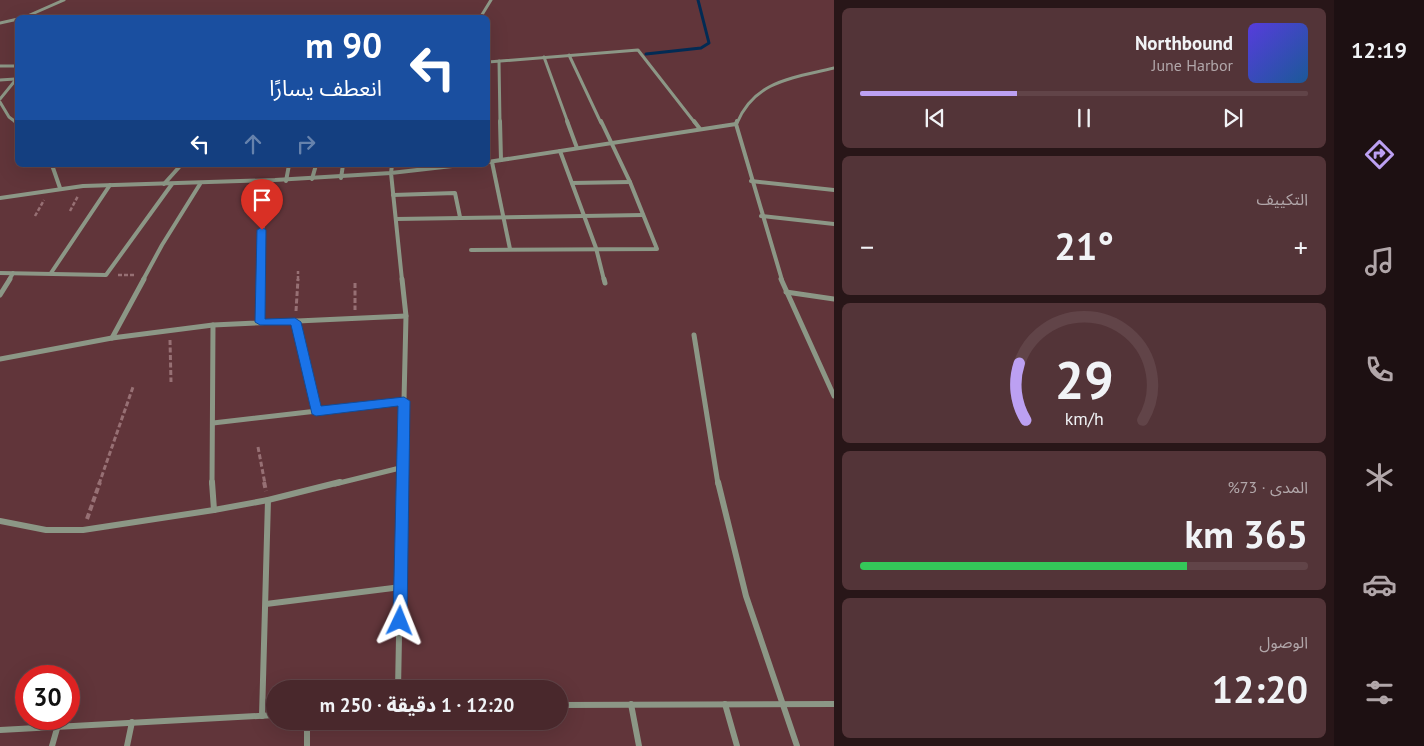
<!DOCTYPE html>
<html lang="ar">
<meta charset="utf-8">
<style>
:root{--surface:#49282c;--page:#533438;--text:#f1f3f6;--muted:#b1a6a9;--line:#614448;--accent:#bca0f2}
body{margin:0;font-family:"PT Sans","Noto Sans Arabic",sans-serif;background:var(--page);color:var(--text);direction:rtl;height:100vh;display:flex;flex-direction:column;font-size:19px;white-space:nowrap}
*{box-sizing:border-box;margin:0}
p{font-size:16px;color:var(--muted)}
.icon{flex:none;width:28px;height:28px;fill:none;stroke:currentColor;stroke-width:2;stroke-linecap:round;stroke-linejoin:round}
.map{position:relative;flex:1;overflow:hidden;direction:ltr}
.panel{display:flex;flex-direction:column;gap:8px;padding:8px;background:#281618;width:500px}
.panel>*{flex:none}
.banner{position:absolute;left:15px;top:15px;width:475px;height:152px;border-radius:8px;box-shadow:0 5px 20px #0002,0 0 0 1px var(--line);direction:rtl;background:#1a4fa0;color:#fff;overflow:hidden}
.speed{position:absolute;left:15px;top:665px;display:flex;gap:10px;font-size:25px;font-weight:700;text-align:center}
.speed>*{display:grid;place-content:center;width:65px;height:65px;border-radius:50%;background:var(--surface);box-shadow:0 5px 20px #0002,0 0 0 1px var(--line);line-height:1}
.speed .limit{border:8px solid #d22;background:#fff;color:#111}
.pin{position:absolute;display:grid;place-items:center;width:42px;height:42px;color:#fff;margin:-51px -21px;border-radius:50% 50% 50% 0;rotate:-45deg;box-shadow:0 0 5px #0007}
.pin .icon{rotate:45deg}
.me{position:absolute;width:55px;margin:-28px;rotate:2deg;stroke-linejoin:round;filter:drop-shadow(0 0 4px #0008)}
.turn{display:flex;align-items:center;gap:18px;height:105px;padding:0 25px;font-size:22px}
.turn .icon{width:65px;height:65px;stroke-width:2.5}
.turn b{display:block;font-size:35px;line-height:42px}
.lanes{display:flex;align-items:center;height:48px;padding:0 25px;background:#0003;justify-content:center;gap:25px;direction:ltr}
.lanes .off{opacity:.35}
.big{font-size:38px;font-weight:800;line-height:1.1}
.panel .widget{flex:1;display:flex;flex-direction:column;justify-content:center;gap:8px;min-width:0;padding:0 18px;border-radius:8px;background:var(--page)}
.panel .dial{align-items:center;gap:0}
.dial svg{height:130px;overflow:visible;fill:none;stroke:var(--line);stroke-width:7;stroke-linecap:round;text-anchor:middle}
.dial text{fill:var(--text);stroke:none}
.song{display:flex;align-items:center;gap:15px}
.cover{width:60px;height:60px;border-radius:8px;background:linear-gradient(135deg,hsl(250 70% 55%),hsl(210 70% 35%))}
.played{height:5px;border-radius:2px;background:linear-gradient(90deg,var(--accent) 35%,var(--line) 35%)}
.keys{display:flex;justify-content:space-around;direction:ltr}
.heat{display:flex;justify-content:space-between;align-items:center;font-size:28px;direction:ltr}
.charge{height:8px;border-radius:4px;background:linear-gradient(90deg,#34c759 73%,var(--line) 0)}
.trip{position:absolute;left:266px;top:680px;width:302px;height:50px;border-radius:25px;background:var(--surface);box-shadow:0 5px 20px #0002,0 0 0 1px var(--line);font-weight:800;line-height:50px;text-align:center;direction:rtl}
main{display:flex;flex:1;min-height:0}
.tabs{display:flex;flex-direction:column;width:90px;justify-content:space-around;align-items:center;background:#1d1012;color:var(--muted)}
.tabs .icon{width:35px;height:35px}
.tabs .on{color:var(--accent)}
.tabs b{font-size:22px;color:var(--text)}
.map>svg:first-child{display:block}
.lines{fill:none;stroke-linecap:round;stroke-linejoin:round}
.stream{stroke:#022b54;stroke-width:3}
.path-far2{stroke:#977074;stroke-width:2.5;stroke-dasharray:4 2;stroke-linecap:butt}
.path-far1{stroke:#977074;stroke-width:3;stroke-dasharray:5 2.5;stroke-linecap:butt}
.path{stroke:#977074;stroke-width:4;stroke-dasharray:6 3;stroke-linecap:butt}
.minor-far3{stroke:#8c9786;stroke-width:3}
.minor-far2{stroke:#8c9786;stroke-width:4}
.minor-far1{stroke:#8c9786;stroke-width:5}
.minor{stroke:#8c9786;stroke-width:6}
.route{fill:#1a73e8;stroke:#114b97}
</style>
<main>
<nav class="tabs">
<b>12:19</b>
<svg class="icon on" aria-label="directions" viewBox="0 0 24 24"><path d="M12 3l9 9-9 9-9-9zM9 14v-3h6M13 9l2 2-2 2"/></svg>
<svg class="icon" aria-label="music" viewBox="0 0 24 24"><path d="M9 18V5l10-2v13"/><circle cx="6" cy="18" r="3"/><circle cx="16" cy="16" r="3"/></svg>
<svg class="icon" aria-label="phone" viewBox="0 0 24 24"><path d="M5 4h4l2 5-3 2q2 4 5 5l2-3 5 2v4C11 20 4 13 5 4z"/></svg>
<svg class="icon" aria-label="climate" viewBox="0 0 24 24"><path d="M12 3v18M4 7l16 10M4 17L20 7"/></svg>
<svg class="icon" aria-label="car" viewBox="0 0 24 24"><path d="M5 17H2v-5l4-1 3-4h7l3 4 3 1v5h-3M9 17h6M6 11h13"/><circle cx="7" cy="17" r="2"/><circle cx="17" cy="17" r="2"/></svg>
<svg class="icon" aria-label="filters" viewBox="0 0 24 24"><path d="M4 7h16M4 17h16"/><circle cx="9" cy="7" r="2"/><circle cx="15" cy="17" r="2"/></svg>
</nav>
<section class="panel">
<div class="widget">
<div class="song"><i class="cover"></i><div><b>Northbound</b><p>June Harbor</p></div></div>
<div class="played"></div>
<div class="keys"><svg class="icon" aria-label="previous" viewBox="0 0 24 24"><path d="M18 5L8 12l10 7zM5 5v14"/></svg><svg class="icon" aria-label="pause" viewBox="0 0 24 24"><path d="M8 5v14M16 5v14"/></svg><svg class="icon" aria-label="next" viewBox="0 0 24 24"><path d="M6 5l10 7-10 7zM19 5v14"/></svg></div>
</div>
<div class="widget"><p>التكييف</p>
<div class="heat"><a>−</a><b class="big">21°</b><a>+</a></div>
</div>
<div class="widget dial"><svg viewBox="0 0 100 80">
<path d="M14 69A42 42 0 1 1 86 69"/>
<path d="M14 69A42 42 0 0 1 10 34" stroke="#bca0f2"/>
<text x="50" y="56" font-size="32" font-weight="700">29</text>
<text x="50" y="72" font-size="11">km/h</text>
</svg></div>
<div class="widget"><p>المدى · 73%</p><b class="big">365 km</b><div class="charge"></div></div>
<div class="widget"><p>الوصول</p><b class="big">12:20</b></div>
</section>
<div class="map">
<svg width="834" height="746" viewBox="0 0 834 746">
<rect width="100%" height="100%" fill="#61353a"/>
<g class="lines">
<path class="stream" d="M646 54 701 48 709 43 698 0"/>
<g class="path-far2">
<path d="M70 211 78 196"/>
<path d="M35 216 44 200"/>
<path d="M118 275H134"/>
<path d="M298 280V271"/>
</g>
<g class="path-far1">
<path d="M355 283V310"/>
<path d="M296 311 298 279"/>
<path d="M170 340 171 382"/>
<path d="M258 447 265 484"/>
<path d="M99 484 133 387"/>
</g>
<g class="path">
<path d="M264 482 266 491"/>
<path d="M87 519 100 482"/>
</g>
<g class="minor-far3">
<path d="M23 18 64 0"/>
<path d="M480 18 491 0"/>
<path d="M0 23 18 19"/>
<path d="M569 55 601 123"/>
<path d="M544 57 568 123"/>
<path d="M499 61 500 123"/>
<path d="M488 62 638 50 695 123"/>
<path d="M0 66H18"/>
<path d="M0 80 15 79"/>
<path d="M0 99 18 77"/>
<path d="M0 102 9 117 17 123"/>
<path d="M737 123C755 80 794 78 834 68"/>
</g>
<g class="minor-far2">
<path d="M15 121 18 123"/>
<path d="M500 121 501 160"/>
<path d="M567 121 577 148"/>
<path d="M694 121 700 129"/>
<path d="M736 124 782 280"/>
<path d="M560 151 596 248 604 280"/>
<path d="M488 162 736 124 737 121"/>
<path d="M492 162 510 249"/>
<path d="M52 165 60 188"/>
<path d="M341 178 343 165"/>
<path d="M312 179 316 165"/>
<path d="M286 181 289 165"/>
<path d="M751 181 834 190"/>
<path d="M572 183 630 182"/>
<path d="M164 184 181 165"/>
<path d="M393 195 455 193 460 217"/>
<path d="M0 198 83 186 275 180 391 173 392 165"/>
<path d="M761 216 834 224"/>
<path d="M396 219 643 215"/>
<path d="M471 250 657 249 630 182 601 121"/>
<path d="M0 273 106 275 172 184"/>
<path d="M51 273 110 185"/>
<path d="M9 280 13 273"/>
<path d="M143 280 162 245 200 184"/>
<path d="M261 280 264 182"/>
<path d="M402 280 391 173 461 165"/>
</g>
<g class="minor-far1">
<path d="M402 279 406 316 402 484"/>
<path d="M604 279 605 283"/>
<path d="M781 279 834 396"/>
<path d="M786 292 834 299"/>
<path d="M0 295 10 279"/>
<path d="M260 322 261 279"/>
<path d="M295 322 316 411"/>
<path d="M694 335 718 484"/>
<path d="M112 338 144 279"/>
<path d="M0 359 112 338 213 325 406 316"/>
<path d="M213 423 404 401"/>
<path d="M212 484 213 325"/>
<path d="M335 484 404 467"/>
</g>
<g class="minor">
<path d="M212 482 214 510"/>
<path d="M718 482 746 596 797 746"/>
<path d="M0 521 46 530H83L214 510 268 500 340 482"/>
<path d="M266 604 401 587"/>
<path d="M398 689 402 482"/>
<path d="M631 704 639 746"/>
<path d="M725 704 737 746"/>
<path d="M560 705 834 704"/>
<path d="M262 716 268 500"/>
<path d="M307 721V746"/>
<path d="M0 730 275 715"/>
<path d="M52 746 58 725"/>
<path d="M127 746 132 722"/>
</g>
</g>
<path class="route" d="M262 227 266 230 265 319 295 318 301 322 321 406 404 397 410 401 407 621 405 626 400 628 395 626 393 621 398 406 316 416 312 414 291 325H260L255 322 257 230Z"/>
</svg>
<div class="speed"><div class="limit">30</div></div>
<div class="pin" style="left:262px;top:230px;background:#d93025"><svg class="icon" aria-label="arrive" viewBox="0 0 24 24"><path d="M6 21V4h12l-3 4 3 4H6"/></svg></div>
<svg class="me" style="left:400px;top:621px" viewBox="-20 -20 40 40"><path d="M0-17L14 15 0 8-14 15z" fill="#1a73e8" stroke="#fff" stroke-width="4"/></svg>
<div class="trip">12:20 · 1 دقيقة · 250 m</div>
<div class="banner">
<div class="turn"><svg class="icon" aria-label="left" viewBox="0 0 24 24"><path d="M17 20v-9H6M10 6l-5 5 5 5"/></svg><div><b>90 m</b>انعطف يسارًا</div></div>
<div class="lanes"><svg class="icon" aria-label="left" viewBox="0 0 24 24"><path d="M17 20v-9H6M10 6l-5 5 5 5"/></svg><svg class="icon off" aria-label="ahead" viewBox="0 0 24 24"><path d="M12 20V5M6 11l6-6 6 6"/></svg><svg class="icon off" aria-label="right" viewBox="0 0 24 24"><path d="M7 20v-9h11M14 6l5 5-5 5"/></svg></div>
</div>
</div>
</main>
